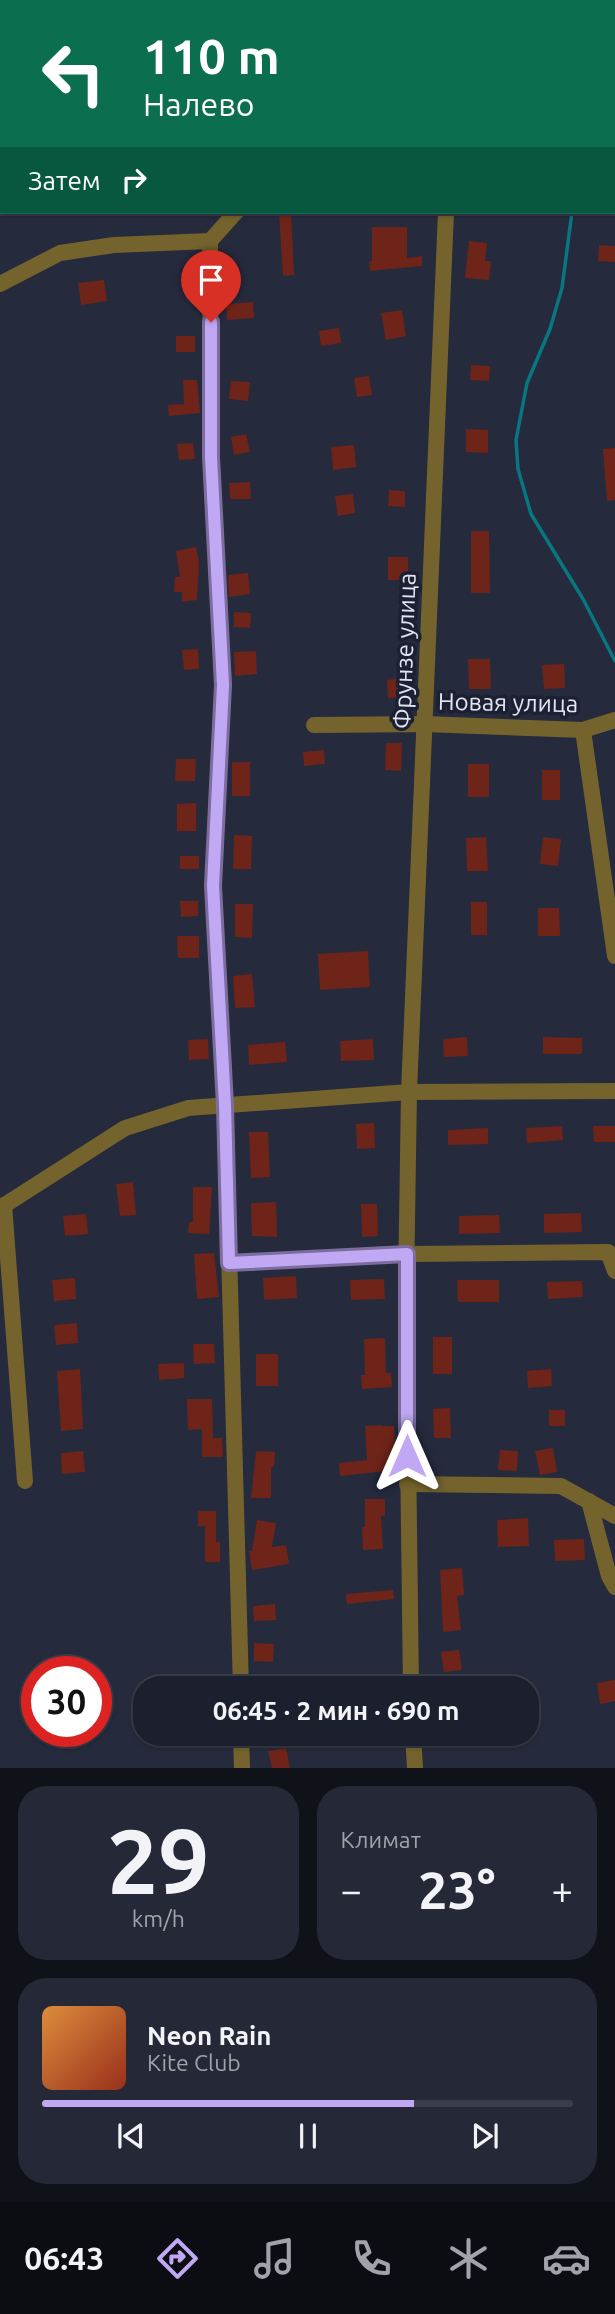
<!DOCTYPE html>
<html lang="ru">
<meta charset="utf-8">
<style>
:root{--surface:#1c202e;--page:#252836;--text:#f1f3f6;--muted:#a0a3aa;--line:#3a3e4a;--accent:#c0a8f4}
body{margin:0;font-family:Ubuntu,sans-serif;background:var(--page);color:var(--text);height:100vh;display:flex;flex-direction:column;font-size:26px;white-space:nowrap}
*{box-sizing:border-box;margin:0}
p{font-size:23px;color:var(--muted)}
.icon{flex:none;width:38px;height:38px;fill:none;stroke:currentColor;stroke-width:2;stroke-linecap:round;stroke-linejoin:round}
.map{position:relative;height:1768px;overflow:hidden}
.drawer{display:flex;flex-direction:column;gap:18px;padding:18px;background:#0f1219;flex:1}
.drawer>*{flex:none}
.guide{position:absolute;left:0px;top:0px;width:616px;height:214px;box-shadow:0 2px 5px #0004,0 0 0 2px var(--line);background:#0b6e4f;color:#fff;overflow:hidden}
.speed{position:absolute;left:21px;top:1656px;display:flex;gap:14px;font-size:35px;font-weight:700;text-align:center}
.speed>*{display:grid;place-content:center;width:91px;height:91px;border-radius:50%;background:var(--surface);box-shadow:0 2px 5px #0004,0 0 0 2px var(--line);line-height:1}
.speed .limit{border:10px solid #d22;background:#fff;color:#111}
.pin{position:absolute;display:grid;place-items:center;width:60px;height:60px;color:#fff;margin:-72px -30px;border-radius:50% 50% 50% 0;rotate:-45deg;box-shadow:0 0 7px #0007}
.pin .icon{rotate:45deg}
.me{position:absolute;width:77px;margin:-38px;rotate:0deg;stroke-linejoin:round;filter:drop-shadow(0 0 5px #0008)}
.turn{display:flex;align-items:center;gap:24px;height:147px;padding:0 28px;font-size:32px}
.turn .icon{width:91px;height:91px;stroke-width:2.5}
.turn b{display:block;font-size:49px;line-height:60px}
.then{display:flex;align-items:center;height:66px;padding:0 28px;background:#0003;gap:14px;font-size:26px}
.big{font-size:52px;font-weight:600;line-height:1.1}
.drawer .card{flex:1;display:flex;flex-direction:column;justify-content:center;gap:10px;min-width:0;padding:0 24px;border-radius:28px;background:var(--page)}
.drawer .dial{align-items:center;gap:0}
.dial b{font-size:91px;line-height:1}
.song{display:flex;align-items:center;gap:21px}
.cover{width:84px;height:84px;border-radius:10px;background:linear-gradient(135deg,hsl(30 70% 55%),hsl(10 70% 35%))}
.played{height:7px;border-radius:4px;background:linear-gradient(90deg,var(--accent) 70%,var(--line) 70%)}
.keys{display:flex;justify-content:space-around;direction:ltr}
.heat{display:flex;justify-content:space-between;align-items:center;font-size:38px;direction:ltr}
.drawer .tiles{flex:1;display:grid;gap:18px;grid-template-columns:1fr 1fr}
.card:last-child{grid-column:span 2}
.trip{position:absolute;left:133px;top:1676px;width:406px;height:70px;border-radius:28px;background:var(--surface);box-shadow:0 2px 5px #0004,0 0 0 2px var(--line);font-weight:600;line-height:70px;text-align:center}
.menu{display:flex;height:112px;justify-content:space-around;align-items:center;background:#0b0d12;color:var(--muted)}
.menu .icon{width:49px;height:49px}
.menu .active{color:var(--accent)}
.menu b{font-size:32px;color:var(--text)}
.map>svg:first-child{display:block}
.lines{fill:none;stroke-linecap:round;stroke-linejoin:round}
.stream{stroke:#087780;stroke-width:3.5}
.building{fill:#6f2419}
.minor{stroke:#75632d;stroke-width:16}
.route-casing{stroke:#7d6d9f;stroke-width:18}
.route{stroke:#c0a8f4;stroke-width:12}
.labels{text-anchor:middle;stroke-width:7;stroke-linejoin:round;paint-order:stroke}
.street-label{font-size:24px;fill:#e1e4f1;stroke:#1c2033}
</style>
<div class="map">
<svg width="615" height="1768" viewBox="0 0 615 1768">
<rect width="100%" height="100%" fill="#252a3d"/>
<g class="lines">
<g class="stream">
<path d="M614 62 615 61"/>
<path d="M572 212 562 288 550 329 527 383 516 440 518 469 531 514 583 599 615 661"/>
</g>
</g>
<g class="building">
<path d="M279 212H291L294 275 283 276Z"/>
<path d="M372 227H407V258L422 256V266L370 271 369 261H372Z"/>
<path d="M469 241 487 243 485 261H491L489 280 465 278Z"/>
<path d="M599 245 615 246V262L598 261Z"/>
<path d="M104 280 107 301 81 305 78 283Z"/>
<path d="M253 302 254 318 227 320 226 304Z"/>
<path d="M402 310 406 336 386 340 381 313Z"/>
<path d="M339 328 341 343 321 346 319 331Z"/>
<rect x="176" y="336" width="19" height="16"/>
<path d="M471 365 490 366 489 381 470 380Z"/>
<path d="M369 376 372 395 357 397 354 378Z"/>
<path d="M183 380H197L200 413 169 416 168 405 184 404Z"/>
<path d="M231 381 250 382 248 401 229 399Z"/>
<path d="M466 429 488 430V453L466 452Z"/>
<path d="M246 434 250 452 234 455 231 437Z"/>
<path d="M193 443 195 459 179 460 177 444Z"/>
<path d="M354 445 356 467 333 470 331 447Z"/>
<path d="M615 448V500L607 501 603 449Z"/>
<path d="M250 482 251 499H230L229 483Z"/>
<path d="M389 490 405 491V507L388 506Z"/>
<path d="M353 494 355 513 338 516 335 496Z"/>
<path d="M471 531H489L490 593H471Z"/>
<path d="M196 547 199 562 197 600 182 602V592H174L175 577H180L176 551Z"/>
<rect x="388" y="557" width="20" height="23"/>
<path d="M248 573 250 594 229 597 228 575Z"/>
<path d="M234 612 251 613 250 628 234 627Z"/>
<path d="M198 649 199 669 184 670 182 650Z"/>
<path d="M256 651 257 674 235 676 234 652Z"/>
<path d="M468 659H490L491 689H469Z"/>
<path d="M564 664 565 688 544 689 542 665Z"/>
<path d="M402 678 404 697 388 698 387 680Z"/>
<path d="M386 743H402L401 771 385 770Z"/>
<path d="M324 750 325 764 304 766 303 752Z"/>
<path d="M176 759H196L195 781H175Z"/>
<rect x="232" y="762" width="18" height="34"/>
<rect x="468" y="764" width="21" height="33"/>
<rect x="542" y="770" width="18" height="30"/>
<path d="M196 803V831H177V804Z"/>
<path d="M234 835 252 836 251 869H233Z"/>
<path d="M486 837 488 871H467L466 838Z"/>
<path d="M543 837 561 839 558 866 540 864Z"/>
<rect x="180" y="856" width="19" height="13"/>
<path d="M180 901H198V916L181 917Z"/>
<rect x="471" y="902" width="16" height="33"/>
<path d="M235 904H253L252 938 235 937Z"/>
<path d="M538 908H559L560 936H538Z"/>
<path d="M177 936H199V958H178Z"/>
<path d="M368 951 370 987 320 990 318 954Z"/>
<path d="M252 974 255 1007 235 1008 233 976Z"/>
<path d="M467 1037 468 1056 444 1057 443 1039Z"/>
<path d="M543 1037 582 1038V1054H543Z"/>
<path d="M208 1039 209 1059 189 1060 188 1040Z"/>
<path d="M373 1039 374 1060 341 1061 340 1041Z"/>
<path d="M285 1042 287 1062 249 1065 248 1045Z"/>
<path d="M374 1123 375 1148 357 1149 356 1124Z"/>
<path d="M562 1126 563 1140 527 1143 526 1128Z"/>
<path d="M593 1126H615V1142H594Z"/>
<path d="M488 1128V1144L448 1145V1130Z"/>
<path d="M249 1132H268L270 1177 251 1178Z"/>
<path d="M133 1182 136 1215 120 1216 116 1184Z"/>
<path d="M193 1187H212L209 1234 188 1233 189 1222H193Z"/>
<path d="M276 1202 277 1237 252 1236 251 1203Z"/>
<path d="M361 1204H377L378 1236 362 1237Z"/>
<path d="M581 1213 582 1232 544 1233V1214Z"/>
<path d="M86 1214 88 1234 65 1236 63 1216Z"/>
<path d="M499 1215 500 1233 459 1234V1216Z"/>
<path d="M214 1253 219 1297 197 1299 194 1254Z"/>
<path d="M296 1276 297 1298 264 1300 263 1278Z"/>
<path d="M75 1278 76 1299 54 1301 52 1280Z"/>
<path d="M384 1279 385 1299 351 1300 350 1280Z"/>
<path d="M457 1280H499V1302H458Z"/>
<path d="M582 1281 583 1297 548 1299 547 1282Z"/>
<path d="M77 1323 78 1343 56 1345 54 1325Z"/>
<rect x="433" y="1337" width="19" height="37"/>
<path d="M385 1338 386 1373H391L392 1387 362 1389 361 1375H365L364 1339Z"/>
<path d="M193 1344H214L215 1363 194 1364Z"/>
<rect x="256" y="1354" width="22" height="32"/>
<path d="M184 1363V1378L159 1380 158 1364Z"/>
<path d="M80 1369 83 1429 61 1431 57 1371Z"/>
<path d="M551 1369 552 1386 528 1388 527 1371Z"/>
<path d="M187 1399H212L213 1438H222L223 1457H202V1429L188 1430Z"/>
<path d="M450 1408 451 1438H434L433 1409Z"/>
<rect x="549" y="1410" width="16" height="16"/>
<path d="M381 1425V1426H394L396 1470 340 1476 339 1463 367 1460 365 1426Z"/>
<path d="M553 1448 557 1472 540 1475 535 1451Z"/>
<path d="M500 1450 518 1451 517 1471 498 1470Z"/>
<path d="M83 1451 85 1472 62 1474 61 1453Z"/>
<path d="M256 1451 275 1452 274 1467H271V1498H251Z"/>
<path d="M365 1499H385V1516H381L383 1549 363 1550 362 1527H365Z"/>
<path d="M198 1511H216V1542H220V1562H205V1526H198Z"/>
<path d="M528 1518 529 1546 498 1547 497 1520Z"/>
<path d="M257 1520 276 1523 272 1547 286 1545 289 1564 252 1570 249 1551H252Z"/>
<path d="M584 1539 585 1560 555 1561 554 1540Z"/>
<path d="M462 1568 464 1595 457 1596 461 1630 443 1632 440 1570Z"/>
<path d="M393 1590 394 1599 347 1604 346 1594Z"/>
<path d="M275 1604 276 1620 254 1621 253 1606Z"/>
<path d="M254 1643 274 1644 273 1662 254 1661Z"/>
<path d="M459 1650 462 1670 444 1672 441 1652Z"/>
<path d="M615 1680V1701L600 1704 597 1683Z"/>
<path d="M286 1748 290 1768H272L268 1751Z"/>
</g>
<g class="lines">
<g class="minor">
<path d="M462 2V0"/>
<path d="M210 241 236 212"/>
<path d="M0 284 60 253 114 245 210 241 211 457 223 685 213 886 225 1105 241 1689"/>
<path d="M314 725 425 724 583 730 615 720"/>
<path d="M583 730 615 956"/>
<path d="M4 1205 25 1481"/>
<path d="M0 1208 125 1128 188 1108 409 1092 615 1091"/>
<path d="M229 1263 407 1254 608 1252 615 1271"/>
<path d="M407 1484 561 1486 615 1516"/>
<path d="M589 1501 609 1576 615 1587"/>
<path d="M411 1689 406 1288 409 1092 446 212"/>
<path d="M241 1734 242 1768"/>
<path d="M413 1734 415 1768"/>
</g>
</g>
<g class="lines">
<g class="route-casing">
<path id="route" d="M211 322V457L223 685 213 886 225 1105 229 1263 407 1254V1456"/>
</g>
<use href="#route" class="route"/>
</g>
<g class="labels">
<g class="street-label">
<text transform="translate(405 651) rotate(-88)" y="8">Фрунзе улица</text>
<text transform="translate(508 703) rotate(1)" y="8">Новая улица</text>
</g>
</g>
</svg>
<div class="speed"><div class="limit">30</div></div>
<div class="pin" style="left:211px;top:322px;background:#d93025"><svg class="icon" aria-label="arrive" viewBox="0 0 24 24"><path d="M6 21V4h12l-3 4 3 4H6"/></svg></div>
<svg class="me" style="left:407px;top:1456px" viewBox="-20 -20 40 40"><path d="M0-17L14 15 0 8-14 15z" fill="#c0a8f4" stroke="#fff" stroke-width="4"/></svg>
<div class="trip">06:45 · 2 мин · 690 m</div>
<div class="guide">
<div class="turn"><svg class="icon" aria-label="left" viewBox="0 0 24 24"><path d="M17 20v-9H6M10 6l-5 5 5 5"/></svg><div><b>110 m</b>Налево</div></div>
<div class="then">Затем<svg class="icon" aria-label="right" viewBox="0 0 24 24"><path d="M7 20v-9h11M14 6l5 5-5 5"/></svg></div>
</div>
</div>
<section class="drawer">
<div class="tiles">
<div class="card dial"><b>29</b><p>km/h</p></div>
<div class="card"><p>Климат</p>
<div class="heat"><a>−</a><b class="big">23°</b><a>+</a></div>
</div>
<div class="card">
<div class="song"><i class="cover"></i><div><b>Neon Rain</b><p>Kite Club</p></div></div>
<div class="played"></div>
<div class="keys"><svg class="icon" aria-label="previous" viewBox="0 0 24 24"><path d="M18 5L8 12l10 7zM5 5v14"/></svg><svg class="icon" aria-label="pause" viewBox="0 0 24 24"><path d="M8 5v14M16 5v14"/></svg><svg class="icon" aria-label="next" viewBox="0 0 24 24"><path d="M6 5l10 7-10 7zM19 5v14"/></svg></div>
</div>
</div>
</section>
<nav class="menu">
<b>06:43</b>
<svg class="icon active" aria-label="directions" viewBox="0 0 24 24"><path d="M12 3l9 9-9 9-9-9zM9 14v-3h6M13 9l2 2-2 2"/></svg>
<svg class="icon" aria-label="music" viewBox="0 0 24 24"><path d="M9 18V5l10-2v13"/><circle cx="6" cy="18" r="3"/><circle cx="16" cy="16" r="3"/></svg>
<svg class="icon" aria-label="phone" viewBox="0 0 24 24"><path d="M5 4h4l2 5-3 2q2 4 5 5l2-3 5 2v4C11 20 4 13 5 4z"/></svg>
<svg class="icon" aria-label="climate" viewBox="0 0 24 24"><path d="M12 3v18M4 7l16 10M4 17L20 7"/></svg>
<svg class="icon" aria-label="car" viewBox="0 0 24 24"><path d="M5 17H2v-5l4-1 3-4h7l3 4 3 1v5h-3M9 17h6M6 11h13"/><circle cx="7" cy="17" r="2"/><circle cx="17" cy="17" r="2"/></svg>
</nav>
